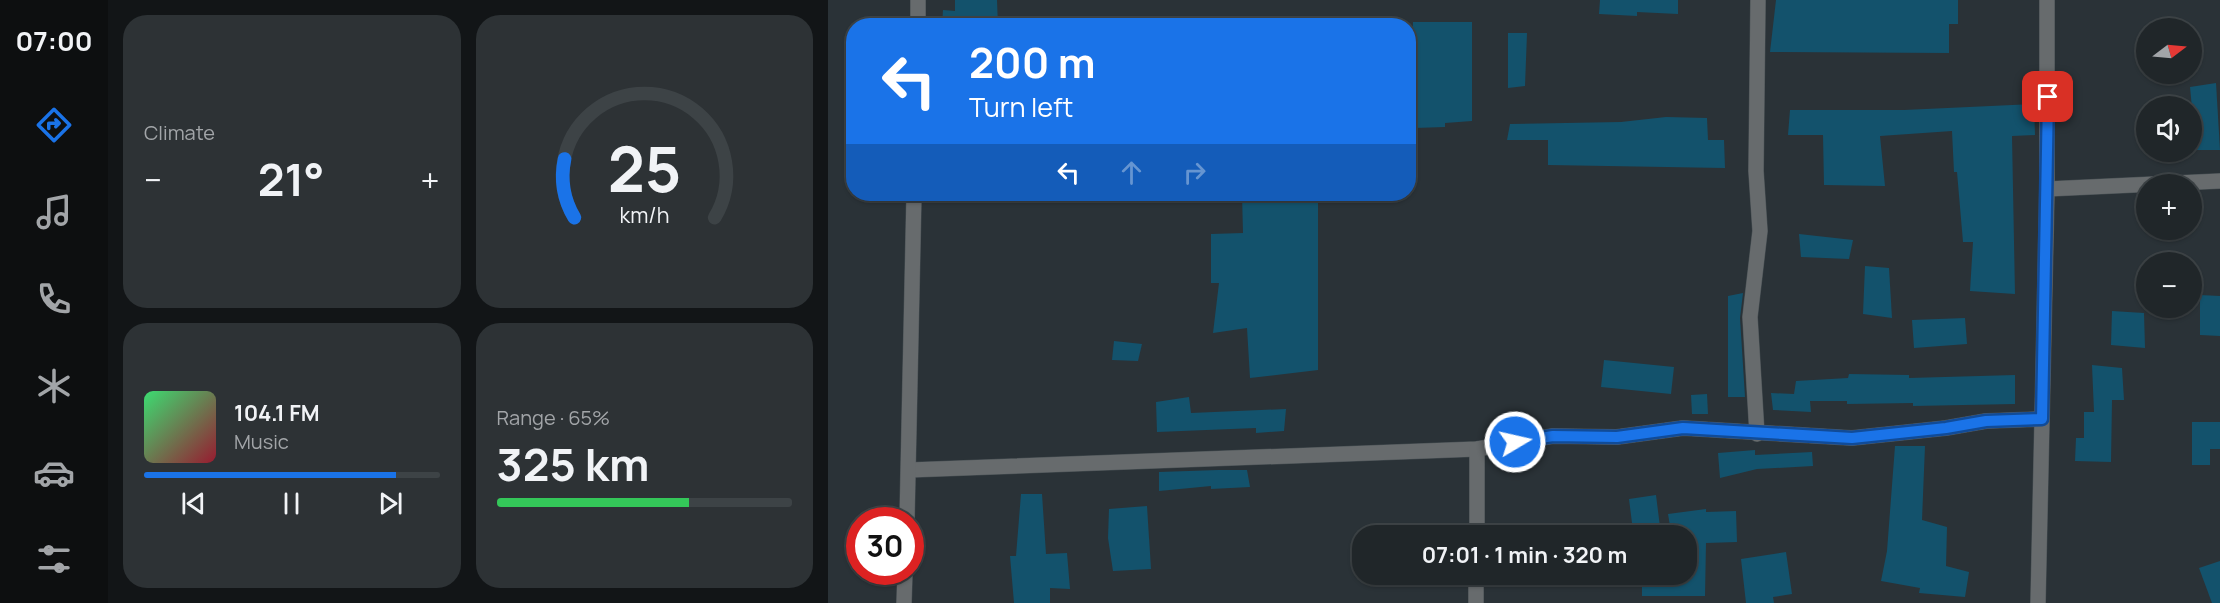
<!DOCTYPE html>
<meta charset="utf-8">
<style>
:root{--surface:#202629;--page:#2d3235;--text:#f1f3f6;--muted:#a2a5a8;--line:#3d4346;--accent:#1a73e8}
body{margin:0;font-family:Manrope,sans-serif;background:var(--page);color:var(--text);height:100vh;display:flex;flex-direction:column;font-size:22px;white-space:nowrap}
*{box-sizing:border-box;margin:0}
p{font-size:20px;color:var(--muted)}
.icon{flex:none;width:33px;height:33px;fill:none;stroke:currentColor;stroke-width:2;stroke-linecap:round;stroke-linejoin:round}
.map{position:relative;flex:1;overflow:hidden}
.side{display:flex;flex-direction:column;gap:15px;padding:15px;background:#121517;width:720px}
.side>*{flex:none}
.guide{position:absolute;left:18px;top:18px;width:570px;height:183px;border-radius:24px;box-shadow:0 2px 4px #0004,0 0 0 2px var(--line);background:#1a73e8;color:#fff;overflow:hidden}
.needle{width:39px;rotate:74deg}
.controls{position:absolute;left:1308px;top:18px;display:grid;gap:12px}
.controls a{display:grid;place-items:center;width:66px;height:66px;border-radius:50%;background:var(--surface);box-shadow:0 2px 4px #0004,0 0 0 2px var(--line);font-size:30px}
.speed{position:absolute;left:18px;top:507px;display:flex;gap:12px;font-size:30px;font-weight:700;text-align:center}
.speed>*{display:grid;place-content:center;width:78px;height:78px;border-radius:50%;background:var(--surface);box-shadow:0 2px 4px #0004,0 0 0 2px var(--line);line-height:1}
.speed .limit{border:9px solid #d22;background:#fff;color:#111}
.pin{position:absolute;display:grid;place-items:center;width:51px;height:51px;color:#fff;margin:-26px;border-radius:12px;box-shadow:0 3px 9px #0006}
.me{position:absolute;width:66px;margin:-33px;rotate:81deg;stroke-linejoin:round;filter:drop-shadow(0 0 4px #0008)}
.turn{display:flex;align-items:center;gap:21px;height:126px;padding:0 24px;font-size:27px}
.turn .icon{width:78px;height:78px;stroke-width:2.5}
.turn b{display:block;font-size:42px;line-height:51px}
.lanes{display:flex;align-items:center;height:57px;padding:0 24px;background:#0003;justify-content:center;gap:30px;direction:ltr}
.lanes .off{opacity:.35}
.big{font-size:45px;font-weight:700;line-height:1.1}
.side .tile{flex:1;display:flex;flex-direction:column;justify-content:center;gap:9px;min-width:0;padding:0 21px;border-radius:24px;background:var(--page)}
.side .dial{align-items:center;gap:0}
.dial svg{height:156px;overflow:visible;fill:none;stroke:var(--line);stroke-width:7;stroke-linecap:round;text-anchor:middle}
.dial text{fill:var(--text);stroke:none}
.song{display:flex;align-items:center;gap:18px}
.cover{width:72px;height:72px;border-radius:9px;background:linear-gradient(135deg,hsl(140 70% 55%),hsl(350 70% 35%))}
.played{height:6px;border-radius:3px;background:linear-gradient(90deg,var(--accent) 85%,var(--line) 85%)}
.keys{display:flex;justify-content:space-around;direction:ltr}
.heat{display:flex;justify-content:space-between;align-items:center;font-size:33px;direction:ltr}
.charge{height:9px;border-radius:4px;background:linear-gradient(90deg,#34c759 65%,var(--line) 0)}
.side .tiles{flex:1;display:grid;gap:15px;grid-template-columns:repeat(2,1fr)}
.trip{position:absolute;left:524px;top:525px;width:345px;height:60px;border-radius:24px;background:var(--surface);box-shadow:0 2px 4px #0004,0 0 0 2px var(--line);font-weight:700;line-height:60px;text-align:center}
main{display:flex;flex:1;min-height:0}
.menu{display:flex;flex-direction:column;width:108px;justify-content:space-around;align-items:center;background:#0d0f10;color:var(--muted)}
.menu .icon{width:42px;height:42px}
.menu .selected{color:var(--accent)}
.menu b{font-size:27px;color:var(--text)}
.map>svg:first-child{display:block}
.building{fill:#13526c}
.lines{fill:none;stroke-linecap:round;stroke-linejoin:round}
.street-casing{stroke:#474f53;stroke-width:16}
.street{stroke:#676b6d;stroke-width:15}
.route-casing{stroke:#114b97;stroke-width:15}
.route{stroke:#1a73e8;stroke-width:10}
</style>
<main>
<nav class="menu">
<b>07:00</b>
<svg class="icon selected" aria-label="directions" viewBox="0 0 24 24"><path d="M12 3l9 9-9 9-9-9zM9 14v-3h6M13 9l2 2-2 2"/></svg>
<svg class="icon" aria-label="music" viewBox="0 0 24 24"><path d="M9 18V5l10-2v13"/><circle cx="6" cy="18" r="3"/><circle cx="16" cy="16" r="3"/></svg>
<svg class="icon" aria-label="phone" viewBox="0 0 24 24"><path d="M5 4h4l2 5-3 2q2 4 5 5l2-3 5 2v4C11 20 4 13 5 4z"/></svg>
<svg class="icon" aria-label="climate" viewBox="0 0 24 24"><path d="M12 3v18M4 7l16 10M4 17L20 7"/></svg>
<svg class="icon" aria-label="car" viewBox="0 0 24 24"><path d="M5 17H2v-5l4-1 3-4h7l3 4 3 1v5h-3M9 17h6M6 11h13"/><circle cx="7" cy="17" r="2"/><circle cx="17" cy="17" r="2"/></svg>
<svg class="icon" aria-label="filters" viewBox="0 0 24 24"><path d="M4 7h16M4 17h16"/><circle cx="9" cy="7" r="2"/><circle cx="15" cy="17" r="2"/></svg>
</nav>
<section class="side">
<div class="tiles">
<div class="tile"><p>Climate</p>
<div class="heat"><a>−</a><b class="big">21°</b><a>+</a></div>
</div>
<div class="tile dial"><svg viewBox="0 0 100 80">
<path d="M14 69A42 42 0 1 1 86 69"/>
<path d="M14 69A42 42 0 0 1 9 39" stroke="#1a73e8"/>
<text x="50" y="56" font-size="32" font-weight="700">25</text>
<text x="50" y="72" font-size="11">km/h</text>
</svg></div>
<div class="tile">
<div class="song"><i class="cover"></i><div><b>104.1 FM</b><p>Music</p></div></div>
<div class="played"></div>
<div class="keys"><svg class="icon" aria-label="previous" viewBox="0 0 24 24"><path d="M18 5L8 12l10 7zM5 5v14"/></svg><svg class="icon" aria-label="pause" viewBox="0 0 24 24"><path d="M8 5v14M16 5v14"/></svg><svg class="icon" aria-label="next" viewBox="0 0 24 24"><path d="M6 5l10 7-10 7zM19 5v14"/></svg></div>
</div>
<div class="tile"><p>Range · 65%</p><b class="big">325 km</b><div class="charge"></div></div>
</div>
</section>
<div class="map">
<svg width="1392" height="603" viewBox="0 0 1392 603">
<rect width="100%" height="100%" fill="#2a3237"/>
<g class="building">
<path d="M127 0H169L170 26H114L115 10 127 11Z"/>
<path d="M772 0H850V14L809 12V16L771 14Z"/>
<path d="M948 0H1130V24H1121V53L942 52Z"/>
<path d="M585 22H644V121L617 123V127L586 128 587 77H583Z"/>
<path d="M680 33H699L697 86 680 88Z"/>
<path d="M1388 83 1392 150H1368L1362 87Z"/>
<path d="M1206 104 1207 135 1184 136 1187 294 1142 291 1145 242H1135L1129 172H1126L1124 131 1052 136 1057 186 996 185 995 135H960L962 110H1076Z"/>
<path d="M838 117 879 118 880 140H896L897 168 720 165V140H679L682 124 793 122Z"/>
<path d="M414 194H490V370L422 378 419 328 385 333 391 283H383V234L415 233Z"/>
<path d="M971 234 1025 240 1021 259 973 257Z"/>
<path d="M1037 266 1061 268 1064 318 1035 314Z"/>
<path d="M915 293 912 318 917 397H900V296Z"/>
<path d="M1372 295 1392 296V336L1372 335Z"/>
<path d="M1284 311 1316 313 1317 348 1283 345Z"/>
<path d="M1137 318 1139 344 1086 348 1084 320Z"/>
<path d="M286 341 314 344 310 361 284 360Z"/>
<path d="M776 360 846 367 843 394 773 387Z"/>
<path d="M1264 365 1294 368 1296 400H1284L1283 462 1247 461 1248 438H1256V412H1266Z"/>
<path d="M1021 374 1081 375V378L1187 375V404L1085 406V403L1019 404V401H982L983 412 945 410 943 393 966 394 968 381 1020 378Z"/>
<path d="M879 394 880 414H864L863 395Z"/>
<path d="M361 397 363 413 458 409 456 431 428 433V428L329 432 328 402Z"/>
<path d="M1364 422H1392V449H1382V465H1364Z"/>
<path d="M1067 446H1097L1094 520 1119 527 1118 566 1141 572 1137 597 1091 593 1092 588 1053 581 1059 551Z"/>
<path d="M927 450V455L984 452 985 466 929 469 892 478 890 453Z"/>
<path d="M390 470H419L422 487 383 489V486L331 491V472Z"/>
<path d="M193 494H214L218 554 239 553 242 589 222 588V603H186L182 556H188Z"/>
<path d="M828 495 832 527 805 531 801 499Z"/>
<path d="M319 506 323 569 285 571 280 538 281 509Z"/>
<path d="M878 509V512L908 511 909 542 878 543 877 596H814V578H858V530L843 532 840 514Z"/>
<path d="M958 552 964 594 945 597 946 603H918L913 559Z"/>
<path d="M1392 561V603H1384L1371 568Z"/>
</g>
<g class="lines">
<g class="street-casing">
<g id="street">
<path d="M90 26V0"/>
<path d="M1219 189 1392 181"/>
<path d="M929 434 922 317 932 231 928 171 930 0"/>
<path d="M81 470 649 449 725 436 789 437 855 428 1024 438 1118 428 1158 421 1214 419"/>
<path d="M79 520 86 194"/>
<path d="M649 536V449"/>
<path d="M76 603 77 572"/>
<path d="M648 603V574"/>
<path d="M1210 603 1219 189V0"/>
</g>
</g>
<use href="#street" class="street"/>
</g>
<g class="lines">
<g class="route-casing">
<path id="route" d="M687 442 725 436 789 437 855 428 1024 438 1118 428 1158 421 1214 419 1220 97"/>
</g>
<use href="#route" class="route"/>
</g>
</svg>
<div class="controls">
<a><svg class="needle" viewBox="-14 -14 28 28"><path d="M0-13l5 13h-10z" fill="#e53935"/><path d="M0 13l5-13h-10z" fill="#a2a5a8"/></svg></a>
<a><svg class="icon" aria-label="sound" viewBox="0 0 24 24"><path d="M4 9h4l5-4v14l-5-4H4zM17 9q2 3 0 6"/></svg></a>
<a>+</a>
<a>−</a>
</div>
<div class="speed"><div class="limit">30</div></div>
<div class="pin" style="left:1220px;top:97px;background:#d93025"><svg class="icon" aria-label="arrive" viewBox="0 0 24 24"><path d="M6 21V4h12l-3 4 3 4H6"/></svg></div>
<svg class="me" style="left:687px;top:442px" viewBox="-20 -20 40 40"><circle r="17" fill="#1a73e8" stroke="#fff" stroke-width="3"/><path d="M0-11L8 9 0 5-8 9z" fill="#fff"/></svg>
<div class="trip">07:01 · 1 min · 320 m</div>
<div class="guide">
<div class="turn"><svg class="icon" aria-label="left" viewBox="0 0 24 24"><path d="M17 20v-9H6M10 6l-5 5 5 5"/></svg><div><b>200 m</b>Turn left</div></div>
<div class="lanes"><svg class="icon" aria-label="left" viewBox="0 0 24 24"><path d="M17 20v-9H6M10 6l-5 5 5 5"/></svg><svg class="icon off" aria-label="ahead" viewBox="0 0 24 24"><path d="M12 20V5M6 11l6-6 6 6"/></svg><svg class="icon off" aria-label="right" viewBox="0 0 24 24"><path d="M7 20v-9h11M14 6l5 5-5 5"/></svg></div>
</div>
</div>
</main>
